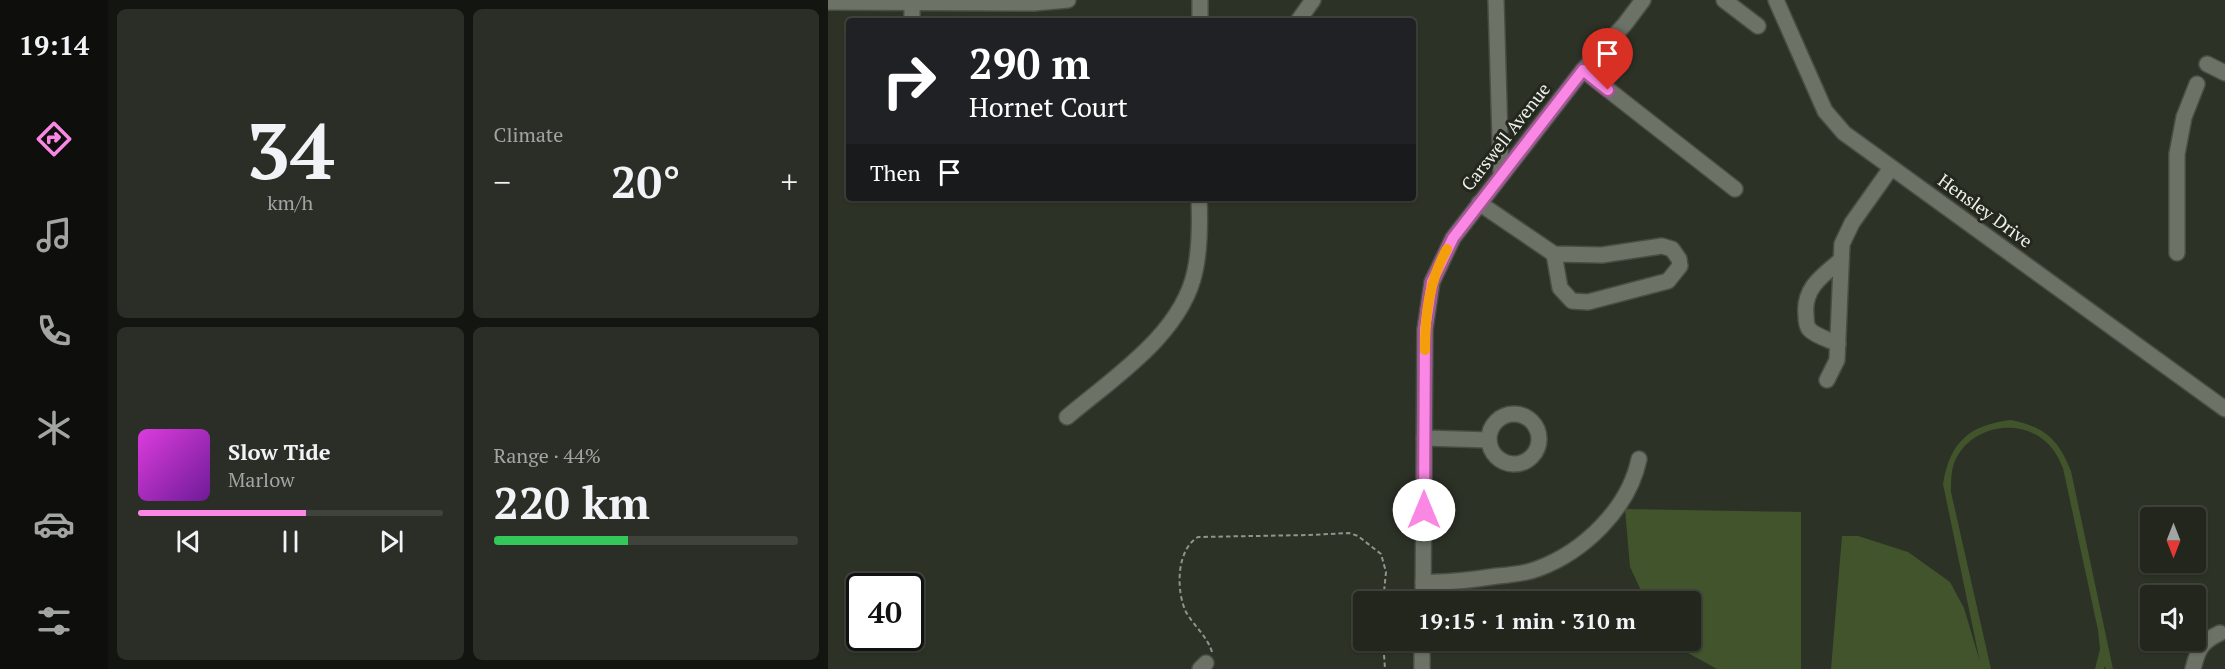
<!DOCTYPE html>
<meta charset="utf-8">
<style>
:root{--surface:#22261d;--page:#2a2e26;--text:#f1f3f6;--muted:#a2a5a4;--line:#3f433b;--accent:#fb87e5}
body{margin:0;font-family:"PT Serif",serif;background:var(--page);color:var(--text);height:100vh;display:flex;flex-direction:column;font-size:22px;white-space:nowrap}
*{box-sizing:border-box;margin:0}
p{font-size:20px;color:var(--muted)}
.icon{flex:none;width:33px;height:33px;fill:none;stroke:currentColor;stroke-width:2;stroke-linecap:round;stroke-linejoin:round}
.map{position:relative;flex:1;overflow:hidden}
.side{display:flex;flex-direction:column;gap:9px;padding:9px;background:#131510;width:720px}
.side>*{flex:none}
.top-card{position:absolute;left:18px;top:18px;width:570px;height:183px;border-radius:6px;box-shadow:0 2px 4px #0004,0 0 0 2px var(--line);background:#202124;color:#fff;overflow:hidden}
.needle{width:39px;rotate:180deg}
.controls{position:absolute;left:1312px;top:507px;display:grid;gap:12px}
.controls a{display:grid;place-items:center;width:66px;height:66px;border-radius:6px;background:var(--surface);box-shadow:0 2px 4px #0004,0 0 0 2px var(--line);font-size:30px}
.speed{position:absolute;left:18px;top:573px;display:flex;gap:12px;font-size:30px;font-weight:700;text-align:center}
.speed>*{display:grid;place-content:center;width:78px;height:78px;border-radius:50%;background:var(--surface);box-shadow:0 2px 4px #0004,0 0 0 2px var(--line);line-height:1}
.speed .limit{border:3px solid #111;border-radius:9px;background:#fff;color:#111}
.pin{position:absolute;display:grid;place-items:center;width:51px;height:51px;color:#fff;margin:-62px -26px;border-radius:50% 50% 50% 0;rotate:-45deg;box-shadow:0 0 6px #0007}
.pin .icon{rotate:45deg}
.me{position:absolute;width:66px;margin:-33px;rotate:0deg;stroke-linejoin:round;filter:drop-shadow(0 0 4px #0008)}
.turn{display:flex;align-items:center;gap:21px;height:126px;padding:0 24px;font-size:27px}
.turn .icon{width:78px;height:78px;stroke-width:2.5}
.turn b{display:block;font-size:42px;line-height:51px}
.then{display:flex;align-items:center;height:57px;padding:0 24px;background:#0003;gap:12px;font-size:22px}
.big{font-size:45px;font-weight:800;line-height:1.1}
.side .widget{flex:1;display:flex;flex-direction:column;justify-content:center;gap:9px;min-width:0;padding:0 21px;border-radius:9px;background:var(--page)}
.side .dial{align-items:center;gap:0}
.dial b{font-size:78px;line-height:1}
.song{display:flex;align-items:center;gap:18px}
.cover{width:72px;height:72px;border-radius:9px;background:linear-gradient(135deg,hsl(300 70% 55%),hsl(280 70% 35%))}
.played{height:6px;border-radius:3px;background:linear-gradient(90deg,var(--accent) 55%,var(--line) 55%)}
.keys{display:flex;justify-content:space-around;direction:ltr}
.heat{display:flex;justify-content:space-between;align-items:center;font-size:33px;direction:ltr}
.charge{height:9px;border-radius:4px;background:linear-gradient(90deg,#34c759 44%,var(--line) 0)}
.side .tiles{flex:1;display:grid;gap:9px;grid-template-columns:repeat(2,1fr)}
.trip{position:absolute;left:525px;top:591px;width:348px;height:60px;border-radius:6px;background:var(--surface);box-shadow:0 2px 4px #0004,0 0 0 2px var(--line);font-weight:800;line-height:60px;text-align:center}
main{display:flex;flex:1;min-height:0}
.dock{display:flex;flex-direction:column;width:108px;justify-content:space-around;align-items:center;background:#0e0f0c;color:var(--muted)}
.dock .icon{width:42px;height:42px}
.dock .on{color:var(--accent)}
.dock b{font-size:27px;color:var(--text)}
.map>svg:first-child{display:block}
.garden{fill:#42542b}
.lines{fill:none;stroke-linecap:round;stroke-linejoin:round}
.minor-casing{stroke:#494e44;stroke-width:18}
.path{stroke:#90948b;stroke-width:2;stroke-dasharray:4.5 3;stroke-linecap:butt}
.minor{stroke:#6c7266;stroke-width:15}
.route-casing{stroke:#a35895;stroke-width:15}
.route{stroke:#fb87e5;stroke-width:10}
.slow{stroke:#f59e0b;stroke-width:10}
.labels{text-anchor:middle;stroke-width:6;stroke-linejoin:round;paint-order:stroke}
.street-label{font-size:18px;fill:#eef1ea;stroke:#23281e}
</style>
<main>
<nav class="dock">
<b>19:14</b>
<svg class="icon on" aria-label="directions" viewBox="0 0 24 24"><path d="M12 3l9 9-9 9-9-9zM9 14v-3h6M13 9l2 2-2 2"/></svg>
<svg class="icon" aria-label="music" viewBox="0 0 24 24"><path d="M9 18V5l10-2v13"/><circle cx="6" cy="18" r="3"/><circle cx="16" cy="16" r="3"/></svg>
<svg class="icon" aria-label="phone" viewBox="0 0 24 24"><path d="M5 4h4l2 5-3 2q2 4 5 5l2-3 5 2v4C11 20 4 13 5 4z"/></svg>
<svg class="icon" aria-label="climate" viewBox="0 0 24 24"><path d="M12 3v18M4 7l16 10M4 17L20 7"/></svg>
<svg class="icon" aria-label="car" viewBox="0 0 24 24"><path d="M5 17H2v-5l4-1 3-4h7l3 4 3 1v5h-3M9 17h6M6 11h13"/><circle cx="7" cy="17" r="2"/><circle cx="17" cy="17" r="2"/></svg>
<svg class="icon" aria-label="filters" viewBox="0 0 24 24"><path d="M4 7h16M4 17h16"/><circle cx="9" cy="7" r="2"/><circle cx="15" cy="17" r="2"/></svg>
</nav>
<section class="side">
<div class="tiles">
<div class="widget dial"><b>34</b><p>km/h</p></div>
<div class="widget"><p>Climate</p>
<div class="heat"><a>−</a><b class="big">20°</b><a>+</a></div>
</div>
<div class="widget">
<div class="song"><i class="cover"></i><div><b>Slow Tide</b><p>Marlow</p></div></div>
<div class="played"></div>
<div class="keys"><svg class="icon" aria-label="previous" viewBox="0 0 24 24"><path d="M18 5L8 12l10 7zM5 5v14"/></svg><svg class="icon" aria-label="pause" viewBox="0 0 24 24"><path d="M8 5v14M16 5v14"/></svg><svg class="icon" aria-label="next" viewBox="0 0 24 24"><path d="M6 5l10 7-10 7zM19 5v14"/></svg></div>
</div>
<div class="widget"><p>Range · 44%</p><b class="big">220 km</b><div class="charge"></div></div>
</div>
</section>
<div class="map">
<svg width="1397" height="669" viewBox="0 0 1397 669">
<rect width="100%" height="100%" fill="#2d3227"/>
<g class="garden">
<path d="M1183 420C1217 427 1230 439 1243 471L1285 669H1278L1277 666 1276 669H1267L1272 649 1270 630 1235 468C1232 462 1230 456 1226 451 1203 418 1151 421 1130 455 1123 466 1123 479 1123 492L1163 669H1003L1014 536H1030L1080 552 1122 582 1136 608 1152 662 1115 484C1122 442 1141 425 1183 420Z"/>
<path d="M797 509 973 512V669H889L860 653 848 641 862 640V602L818 601 802 567Z"/>
</g>
<g class="lines">
<g class="minor-casing">
<g id="minor">
<path d="M668 0 673 174"/>
<path d="M896 0 930 26"/>
<path d="M948 0 997 111 1016 133 1397 409"/>
<path d="M0 2 206 3 240 0"/>
<path d="M84 21V0"/>
<path d="M372 21V0"/>
<path d="M470 21 485 0"/>
<path d="M1379 64 1397 73"/>
<path d="M755 70 907 189"/>
<path d="M651 203 726 254 774 255 834 246 844 249 851 259 852 266 840 281 760 302 744 301 732 288 726 254"/>
<path d="M1349 253V154L1356 117 1369 84"/>
<path d="M1010 344C1002 340 987 336 981 329 978 325 978 320 978 315 975 288 995 275 1013 260"/>
<path d="M999 380 1009 360 1014 244 1024 223 1063 168"/>
<circle cx="686" cy="439" r="25"/>
<path d="M239 417C285 378 354 334 367 271 372 248 372 222 371 198"/>
<path d="M596 438 661 440"/>
<path d="M595 582C620 583 644 580 669 576 682 575 696 574 709 569 756 552 801 508 811 459"/>
<path d="M595 602 597 329 604 282 625 238 755 70 797 24 815 0"/>
<path d="M372 669 378 663"/>
<path d="M594 669V640"/>
<path d="M1365 669C1370 649 1373 642 1392 633"/>
</g>
</g>
<g class="path">
<path d="M555 640 557 669"/>
<path d="M384 652C379 636 366 626 358 612 348 591 348 550 370 537L482 535 521 533 530 536 553 554 558 572 555 602"/>
</g>
<use href="#minor" class="minor"/>
</g>
<g class="lines">
<g class="route-casing">
<path id="route" d="M596 510 597 329 604 282 625 238 755 70 780 90"/>
</g>
<use href="#route" class="route"/>
<path class="slow" d="M597 350C597 314 601 281 619 249"/>
</g>
<g class="labels">
<g class="street-label">
<text transform="translate(678 137) rotate(-52)" y="6">Carswell Avenue</text>
<text transform="translate(1157 211) rotate(36)" y="6">Hensley Drive</text>
</g>
</g>
</svg>
<div class="controls">
<a><svg class="needle" viewBox="-14 -14 28 28"><path d="M0-13l5 13h-10z" fill="#e53935"/><path d="M0 13l5-13h-10z" fill="#a2a5a4"/></svg></a>
<a><svg class="icon" aria-label="sound" viewBox="0 0 24 24"><path d="M4 9h4l5-4v14l-5-4H4zM17 9q2 3 0 6"/></svg></a>
</div>
<div class="speed"><div class="limit">40</div></div>
<div class="pin" style="left:780px;top:90px;background:#d93025"><svg class="icon" aria-label="arrive" viewBox="0 0 24 24"><path d="M6 21V4h12l-3 4 3 4H6"/></svg></div>
<svg class="me" style="left:596px;top:510px" viewBox="-20 -20 40 40"><circle r="19" fill="#fff"/><path d="M0-13L10 11 0 6-10 11z" fill="#fb87e5"/></svg>
<div class="trip">19:15 · 1 min · 310 m</div>
<div class="top-card">
<div class="turn"><svg class="icon" aria-label="right" viewBox="0 0 24 24"><path d="M7 20v-9h11M14 6l5 5-5 5"/></svg><div><b>290 m</b>Hornet Court</div></div>
<div class="then">Then<svg class="icon" aria-label="arrive" viewBox="0 0 24 24"><path d="M6 21V4h12l-3 4 3 4H6"/></svg></div>
</div>
</div>
</main>
